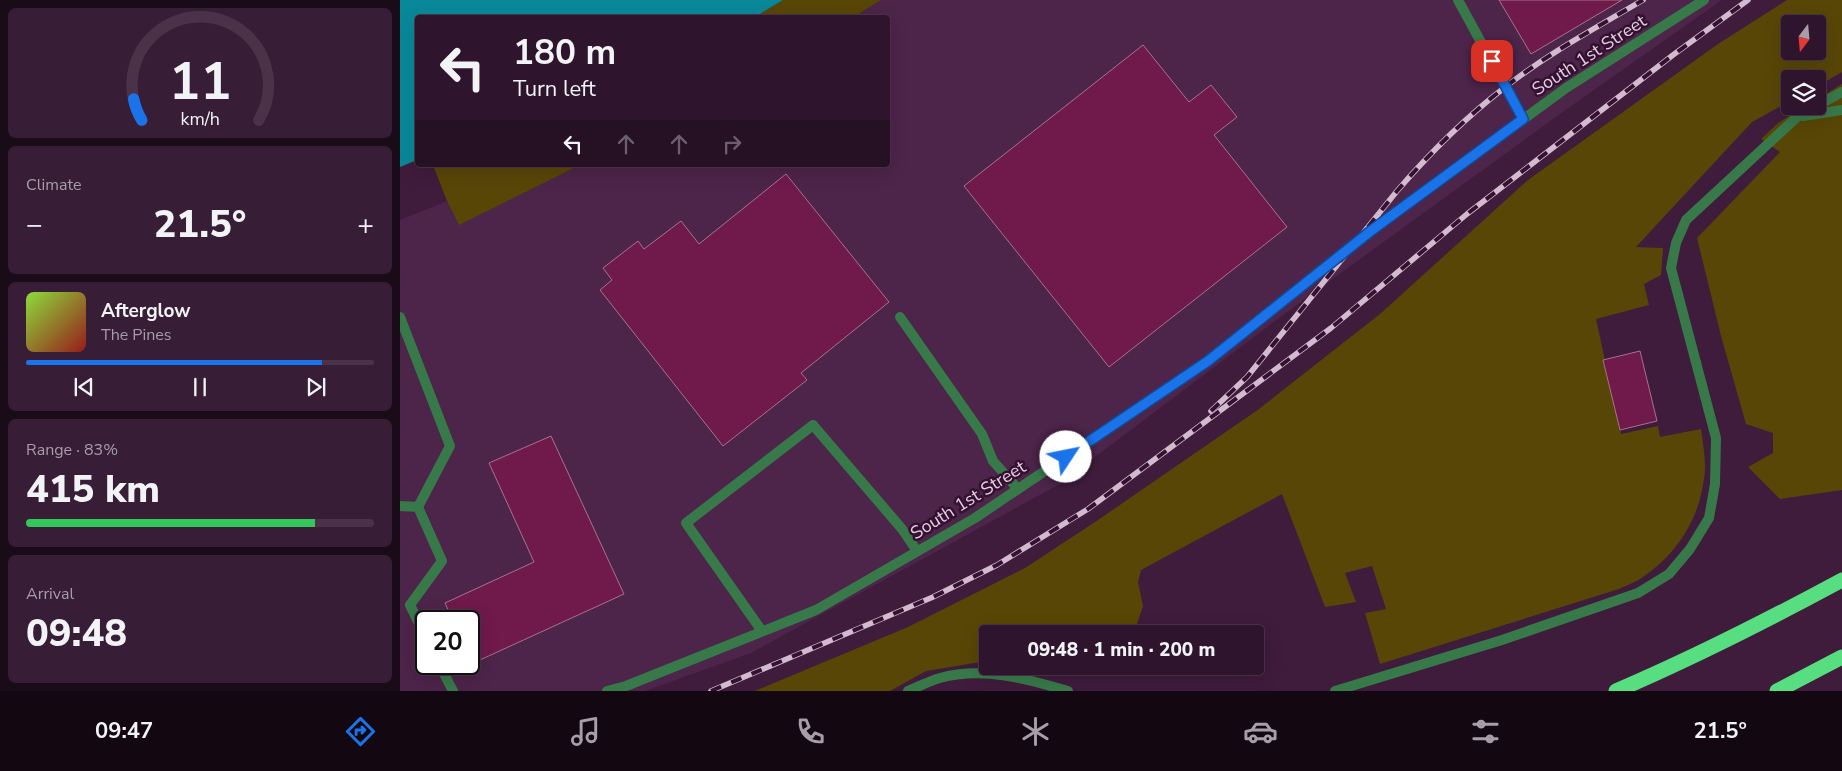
<!DOCTYPE html>
<meta charset="utf-8">
<style>
:root{--surface:#2f142d;--page:#371d35;--text:#f1f3f6;--muted:#a79eaa;--line:#4a3349;--accent:#1a73e8}
body{margin:0;font-family:"Nunito Sans",sans-serif;background:var(--page);color:var(--text);height:100vh;display:flex;flex-direction:column;font-size:19px;white-space:nowrap}
*{box-sizing:border-box;margin:0}
p{font-size:16px;color:var(--muted)}
.icon{flex:none;width:28px;height:28px;fill:none;stroke:currentColor;stroke-width:2;stroke-linecap:round;stroke-linejoin:round}
.map{position:relative;flex:1;overflow:hidden}
.sheet{display:flex;flex-direction:column;gap:8px;padding:8px;background:#1a0b19;width:400px}
.sheet>*{flex:none}
.top-card{position:absolute;left:15px;top:15px;width:475px;height:152px;border-radius:5px;box-shadow:0 5px 20px #0002,0 0 0 1px var(--line);background:#2f142d;color:var(--text);overflow:hidden}
.needle{width:32px;rotate:196deg}
.controls{position:absolute;left:1381px;top:15px;display:grid;gap:10px}
.controls a{display:grid;place-items:center;width:45px;height:45px;border-radius:5px;background:var(--surface);box-shadow:0 5px 20px #0002,0 0 0 1px var(--line);font-size:25px}
.speed{position:absolute;left:15px;top:610px;display:flex;gap:10px;font-size:25px;font-weight:700;text-align:center}
.speed>*{display:grid;place-content:center;width:65px;height:65px;border-radius:50%;background:var(--surface);box-shadow:0 5px 20px #0002,0 0 0 1px var(--line);line-height:1}
.speed .limit{border:2px solid #111;border-radius:8px;background:#fff;color:#111}
.pin{position:absolute;display:grid;place-items:center;width:42px;height:42px;color:#fff;margin:-21px;border-radius:10px;box-shadow:0 2px 8px #0006}
.me{position:absolute;width:55px;margin:-28px;rotate:56deg;stroke-linejoin:round;filter:drop-shadow(0 0 4px #0008)}
.turn{display:flex;align-items:center;gap:18px;height:105px;padding:0 15px;font-size:22px}
.turn .icon{width:65px;height:65px;stroke-width:2.5}
.turn b{display:block;font-size:35px;line-height:42px}
.lanes{display:flex;align-items:center;height:48px;padding:0 15px;background:#0003;justify-content:center;gap:25px;direction:ltr}
.lanes .off{opacity:.35}
.big{font-size:38px;font-weight:800;line-height:1.1}
.sheet .tile{flex:1;display:flex;flex-direction:column;justify-content:center;gap:8px;min-width:0;padding:0 18px;border-radius:8px;background:var(--page)}
.sheet .dial{align-items:center;gap:0}
.dial svg{height:130px;overflow:visible;fill:none;stroke:var(--line);stroke-width:7;stroke-linecap:round;text-anchor:middle}
.dial text{fill:var(--text);stroke:none}
.song{display:flex;align-items:center;gap:15px}
.cover{width:60px;height:60px;border-radius:8px;background:linear-gradient(135deg,hsl(90 70% 55%),hsl(0 70% 35%))}
.played{height:5px;border-radius:2px;background:linear-gradient(90deg,var(--accent) 85%,var(--line) 85%)}
.keys{display:flex;justify-content:space-around;direction:ltr}
.heat{display:flex;justify-content:space-between;align-items:center;font-size:28px;direction:ltr}
.charge{height:8px;border-radius:4px;background:linear-gradient(90deg,#34c759 83%,var(--line) 0)}
.trip{position:absolute;left:579px;top:625px;width:285px;height:50px;border-radius:5px;background:var(--surface);box-shadow:0 5px 20px #0002,0 0 0 1px var(--line);font-weight:800;line-height:50px;text-align:center}
.tabs{display:flex;height:80px;justify-content:space-around;align-items:center;background:#130812;color:var(--muted)}
.tabs .icon{width:35px;height:35px}
.tabs .on{color:var(--accent)}
.tabs b{font-size:22px;color:var(--text)}
main{display:flex;flex:1;min-height:0}
.map>svg:first-child{display:block}
.built{fill:#4d244a;fill-rule:evenodd}
.green{fill:#584607;fill-rule:evenodd}
.water{fill:#098899}
.building{fill:#70194b;stroke:#a7738b}
.lines{fill:none;stroke-linecap:round;stroke-linejoin:round}
.service{stroke:#38794a;stroke-width:10}
.motorway{stroke:#56de80;stroke-width:15}
.rail-casing{stroke:#d3bbcf;stroke-width:5.5}
.rail{stroke:#341131;stroke-width:4;stroke-dasharray:11;stroke-linecap:butt}
.route-casing{stroke:#114b97;stroke-width:12}
.route{stroke:#1a73e8;stroke-width:9}
.labels{text-anchor:middle;stroke-width:5;stroke-linejoin:round;paint-order:stroke}
.street-label{font-size:18px;fill:#e4cde0;stroke:#341131}
</style>
<main>
<section class="sheet">
<div class="tile dial"><svg viewBox="0 0 100 80">
<path d="M14 69A42 42 0 1 1 86 69"/>
<path d="M14 69A42 42 0 0 1 9 56" stroke="#1a73e8"/>
<text x="50" y="56" font-size="32" font-weight="700">11</text>
<text x="50" y="72" font-size="11">km/h</text>
</svg></div>
<div class="tile"><p>Climate</p>
<div class="heat"><a>−</a><b class="big">21.5°</b><a>+</a></div>
</div>
<div class="tile">
<div class="song"><i class="cover"></i><div><b>Afterglow</b><p>The Pines</p></div></div>
<div class="played"></div>
<div class="keys"><svg class="icon" aria-label="previous" viewBox="0 0 24 24"><path d="M18 5L8 12l10 7zM5 5v14"/></svg><svg class="icon" aria-label="pause" viewBox="0 0 24 24"><path d="M8 5v14M16 5v14"/></svg><svg class="icon" aria-label="next" viewBox="0 0 24 24"><path d="M6 5l10 7-10 7zM19 5v14"/></svg></div>
</div>
<div class="tile"><p>Range · 83%</p><b class="big">415 km</b><div class="charge"></div></div>
<div class="tile"><p>Arrival</p><b class="big">09:48</b></div>
</section>
<div class="map">
<svg width="1442" height="691" viewBox="0 0 1442 691">
<rect width="100%" height="100%" fill="#3f1b3c"/>
<path class="built" d="M481 0H1322L1167 109 894 307 658 485 351 653 245 691H0V220L47 201 59 224 180 165H488V18L459 17 460 13ZM26 621H69V664H26Z"/>
<g class="green">
<path d="M383 0H481L460 13 459 17H353Z"/>
<path d="M1387 0H1442V72L1418 86V79H1390V101L1352 122 1236 247 1263 248 1261 275 1244 284 1249 305 1196 319 1221 434 1258 426 1260 437 1301 429C1303 445 1307 463 1304 479 1299 519 1277 554 1243 577 1236 582 1227 585 1219 589L980 664 965 613 986 609 972 566 945 573 956 602 925 607 882 494 741 570 738 582 743 606 737 624C721 631 709 620 694 634H588L587 661 526 671 490 691H355L508 627 625 568 698 520 859 409 980 314 1128 180 1318 44ZM1390 24H1418V51H1390Z"/>
<path d="M1442 84V490L1380 499 1348 467 1373 453V433L1346 424 1321 336 1297 238 1380 152 1361 139 1378 123 1405 106H1418V99Z"/>
<path d="M33 165H180L59 225 47 201Z"/>
</g>
<path class="water" d="M0 0H383L353 18H18L17 160 0 167Z"/>
<g class="building">
<path d="M1099 0H1222L1131 54Z"/>
<path d="M743 45 789 102 811 85 837 117 814 135 887 227 709 367 564 186Z"/>
<path d="M386 174 489 302 401 373 407 380 323 446 200 290 212 280 203 268 238 241 244 249 281 221 299 244Z"/>
<path d="M1240 351 1257 421 1220 430 1203 360Z"/>
<path d="M151 436 224 594 69 665V621H53L45 603 134 562 89 463Z"/>
</g>
<g class="lines">
<g class="service">
<path d="M1058 0 1123 119"/>
<path d="M1418 105 1442 92"/>
<path d="M1403 116 1442 110"/>
<path d="M0 317 50 446 18 507 0 506"/>
<path d="M500 317 582 434 593 461 618 489"/>
<path d="M18 507 42 561 10 605 26 638"/>
<path d="M362 631 286 523 413 425 502 529 517 551"/>
<path d="M39 664 53 691"/>
<path d="M207 691 226 686 416 610 575 518 808 361 972 230 1166 88 1304 0"/>
<path d="M508 691C518 687 529 681 540 678 582 666 628 679 668 691"/>
<path d="M935 691 1102 640 1238 593 1269 574 1290 549 1309 518 1315 484 1316 438 1271 268 1276 243 1286 220 1397 117 1415 106"/>
</g>
<g class="motorway">
<path d="M1216 691C1293 658 1368 620 1442 580"/>
<path d="M1377 691 1442 657"/>
</g>
<g class="rail-casing">
<g id="rail">
<path d="M811 411 847 377 997 191C1029 154 1065 118 1104 88 1147 54 1196 28 1243 0"/>
<path d="M311 691 533 597 597 565 688 509 931 328 1067 214 1273 55 1348 0"/>
</g>
</g>
<use href="#rail" class="rail"/>
</g>
<g class="lines">
<g class="route-casing">
<path id="route" d="M666 457 808 361 972 230 1123 119 1092 61"/>
</g>
<use href="#route" class="route"/>
</g>
<g class="labels">
<g class="street-label">
<text transform="translate(1189 55) rotate(-33)" y="6">South 1st Street</text>
<text transform="translate(568 500) rotate(-32)" y="6">South 1st Street</text>
</g>
</g>
</svg>
<div class="controls">
<a><svg class="needle" viewBox="-14 -14 28 28"><path d="M0-13l5 13h-10z" fill="#e53935"/><path d="M0 13l5-13h-10z" fill="#a79eaa"/></svg></a>
<a><svg class="icon" aria-label="layers" viewBox="0 0 24 24"><path d="M12 4l9 5-9 5-9-5zM3 14l9 5 9-5"/></svg></a>
</div>
<div class="speed"><div class="limit">20</div></div>
<div class="pin" style="left:1092px;top:61px;background:#d93025"><svg class="icon" aria-label="arrive" viewBox="0 0 24 24"><path d="M6 21V4h12l-3 4 3 4H6"/></svg></div>
<svg class="me" style="left:666px;top:457px" viewBox="-20 -20 40 40"><circle r="19" fill="#fff"/><path d="M0-13L10 11 0 6-10 11z" fill="#1a73e8"/></svg>
<div class="trip">09:48 · 1 min · 200 m</div>
<div class="top-card">
<div class="turn"><svg class="icon" aria-label="left" viewBox="0 0 24 24"><path d="M17 20v-9H6M10 6l-5 5 5 5"/></svg><div><b>180 m</b>Turn left</div></div>
<div class="lanes"><svg class="icon" aria-label="left" viewBox="0 0 24 24"><path d="M17 20v-9H6M10 6l-5 5 5 5"/></svg><svg class="icon off" aria-label="ahead" viewBox="0 0 24 24"><path d="M12 20V5M6 11l6-6 6 6"/></svg><svg class="icon off" aria-label="ahead" viewBox="0 0 24 24"><path d="M12 20V5M6 11l6-6 6 6"/></svg><svg class="icon off" aria-label="right" viewBox="0 0 24 24"><path d="M7 20v-9h11M14 6l5 5-5 5"/></svg></div>
</div>
</div>
</main>
<nav class="tabs">
<b>09:47</b>
<svg class="icon on" aria-label="directions" viewBox="0 0 24 24"><path d="M12 3l9 9-9 9-9-9zM9 14v-3h6M13 9l2 2-2 2"/></svg>
<svg class="icon" aria-label="music" viewBox="0 0 24 24"><path d="M9 18V5l10-2v13"/><circle cx="6" cy="18" r="3"/><circle cx="16" cy="16" r="3"/></svg>
<svg class="icon" aria-label="phone" viewBox="0 0 24 24"><path d="M5 4h4l2 5-3 2q2 4 5 5l2-3 5 2v4C11 20 4 13 5 4z"/></svg>
<svg class="icon" aria-label="climate" viewBox="0 0 24 24"><path d="M12 3v18M4 7l16 10M4 17L20 7"/></svg>
<svg class="icon" aria-label="car" viewBox="0 0 24 24"><path d="M5 17H2v-5l4-1 3-4h7l3 4 3 1v5h-3M9 17h6M6 11h13"/><circle cx="7" cy="17" r="2"/><circle cx="17" cy="17" r="2"/></svg>
<svg class="icon" aria-label="filters" viewBox="0 0 24 24"><path d="M4 7h16M4 17h16"/><circle cx="9" cy="7" r="2"/><circle cx="15" cy="17" r="2"/></svg>
<b>21.5°</b>
</nav>
